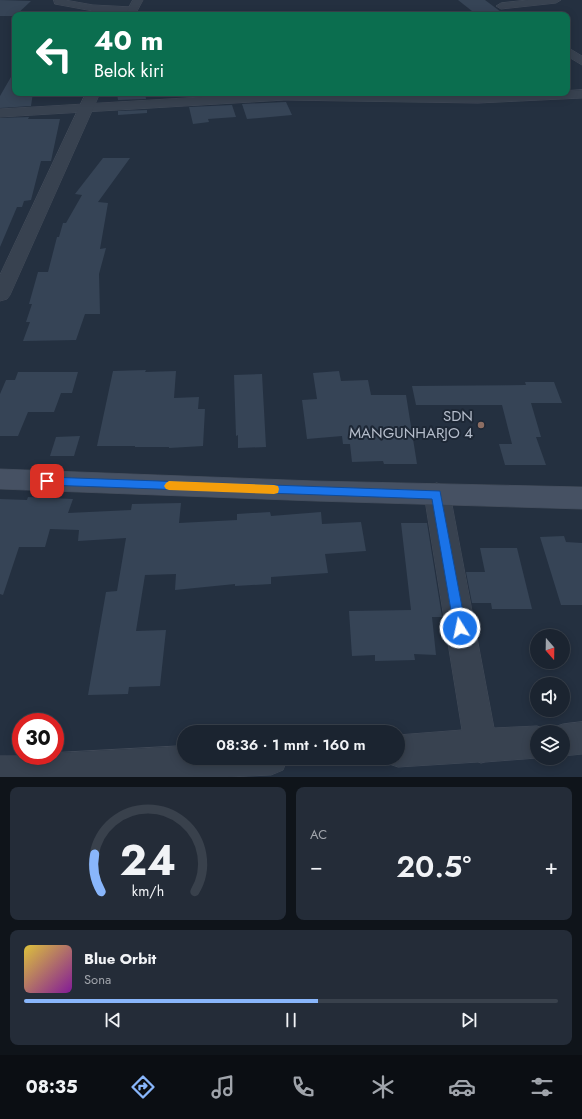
<!DOCTYPE html>
<html lang="id">
<meta charset="utf-8">
<style>
:root{--surface:#1b2430;--page:#242c38;--text:#f1f3f6;--muted:#a0a4ab;--line:#39414c;--accent:#89b6fb}
body{margin:0;font-family:Jost,sans-serif;background:var(--page);color:var(--text);height:100vh;display:flex;flex-direction:column;font-size:15px;white-space:nowrap}
*{box-sizing:border-box;margin:0}
p{font-size:13px;color:var(--muted)}
.icon{flex:none;width:22px;height:22px;fill:none;stroke:currentColor;stroke-width:2;stroke-linecap:round;stroke-linejoin:round}
.map{position:relative;height:777px;overflow:hidden}
.drawer{display:flex;flex-direction:column;gap:10px;padding:10px;background:#0f141a;flex:1}
.drawer>*{flex:none}
.hud{position:absolute;left:12px;top:12px;width:558px;height:84px;border-radius:8px;box-shadow:0 2px 10px #0003,0 0 0 1px var(--line);background:#0b6e4f;color:#fff;overflow:hidden}
.needle{width:26px;rotate:160deg}
.buttons{position:absolute;left:530px;top:629px;display:grid;gap:8px}
.buttons a{display:grid;place-items:center;width:40px;height:40px;border-radius:50%;background:var(--surface);box-shadow:0 2px 10px #0003,0 0 0 1px var(--line);font-size:20px}
.speed{position:absolute;left:12px;top:713px;display:flex;gap:8px;font-size:20px;font-weight:700;text-align:center}
.speed>*{display:grid;place-content:center;width:52px;height:52px;border-radius:50%;background:var(--surface);box-shadow:0 2px 10px #0003,0 0 0 1px var(--line);line-height:1}
.speed .limit{border:6px solid #d22;background:#fff;color:#111}
.pin{position:absolute;display:grid;place-items:center;width:34px;height:34px;color:#fff;margin:-17px;border-radius:8px;box-shadow:0 2px 6px #0006}
.me{position:absolute;width:44px;margin:-22px;rotate:350deg;stroke-linejoin:round;filter:drop-shadow(0 0 3px #0008)}
.turn{display:flex;align-items:center;gap:14px;height:84px;padding:0 16px;font-size:18px}
.turn .icon{width:52px;height:52px;stroke-width:2.5}
.turn b{display:block;font-size:28px;line-height:34px}
.big{font-size:30px;font-weight:600;line-height:1.1}
.drawer .card{flex:1;display:flex;flex-direction:column;justify-content:center;gap:6px;min-width:0;padding:0 14px;border-radius:8px;background:var(--page)}
.drawer .dial{align-items:center;gap:0}
.dial svg{height:104px;overflow:visible;fill:none;stroke:var(--line);stroke-width:7;stroke-linecap:round;text-anchor:middle}
.dial text{fill:var(--text);stroke:none}
.song{display:flex;align-items:center;gap:12px}
.cover{width:48px;height:48px;border-radius:6px;background:linear-gradient(135deg,hsl(50 70% 55%),hsl(290 70% 35%))}
.played{height:4px;border-radius:2px;background:linear-gradient(90deg,var(--accent) 55%,var(--line) 55%)}
.keys{display:flex;justify-content:space-around;direction:ltr}
.heat{display:flex;justify-content:space-between;align-items:center;font-size:22px;direction:ltr}
.drawer .tiles{flex:1;display:grid;gap:10px;grid-template-columns:1fr 1fr}
.card:last-child{grid-column:span 2}
.trip{position:absolute;left:177px;top:725px;width:228px;height:40px;border-radius:20px;background:var(--surface);box-shadow:0 2px 10px #0003,0 0 0 1px var(--line);font-weight:600;line-height:40px;text-align:center}
.dock{display:flex;height:64px;justify-content:space-around;align-items:center;background:#0b0e13;color:var(--muted)}
.dock .icon{width:28px;height:28px}
.dock .on{color:var(--accent)}
.dock b{font-size:18px;color:var(--text)}
.map>svg:first-child{display:block}
.building{fill:#364456}
.lines{fill:none;stroke-linecap:round;stroke-linejoin:round}
.minor-casing{stroke:#424b59;stroke-width:1}
.tertiary-casing{stroke:#424b59;stroke-width:1}
.secondary-casing{stroke:#424b59;stroke-width:1}
.minor{fill:#384250;fill-rule:evenodd}
.tertiary{fill:#384250;fill-rule:evenodd}
.secondary{fill:#465163;fill-rule:evenodd}
.route{fill:#1a73e8;stroke:#114b97}
.slow{fill:#f59e0b}
.education-dot{fill:#8d6e63;stroke:#1d2735;stroke-width:1.5}
.labels{text-anchor:middle;stroke-width:4;stroke-linejoin:round;paint-order:stroke}
.poi-label{font-size:15px;fill:#b5bdcb;stroke:#1d2735;text-anchor:end}
</style>
<div class="map">
<svg width="582" height="777" viewBox="0 0 582 777">
<rect width="100%" height="100%" fill="#243040"/>
<g class="building">
<path d="M0 0 31 1 15 16H0Z"/>
<path d="M458 0H485L505 15H477Z"/>
<path d="M15 70V93H33L31 106 0 108V96Z"/>
<path d="M117 93H145L146 99 118 100Z"/>
<path d="M285 102H286L292 115 247 119 242 104Z"/>
<path d="M232 105 236 117 208 119 209 122 193 124 189 107Z"/>
<path d="M147 110V113L118 115V111Z"/>
<path d="M29 117 28 119H60L51 161H41L31 200 24 201 22 207H17L0 247V118Z"/>
<path d="M103 158H130L98 202 108 203 100 249 106 248 99 274 100 314H85L76 340 23 341 30 322H26L32 304H29L38 272H48L57 237H59L63 223H66L82 195 75 194Z"/>
<path d="M146 370 145 372 176 371 174 398 199 397 198 409H205L203 446 169 448V447H135V446H97L113 371Z"/>
<path d="M339 371 341 381 368 380 371 395H406L417 464H384L383 461 352 462 350 444H343L342 436 307 439 302 400 317 399 313 373Z"/>
<path d="M18 372H78L72 393H61L54 412H28L18 436H0V394L6 380H15Z"/>
<path d="M262 374 266 447 238 448V435L236 436 234 375Z"/>
<path d="M525 382H554L562 403H531L541 437H536L546 465H505L499 444H512L502 405H416L412 386 526 385Z"/>
<path d="M80 436 74 456H50L56 437Z"/>
<path d="M28 497 73 499 68 513 131 510 132 504 181 503 179 523 237 520V514L270 512 271 516 321 512 322 524 361 522 366 551 325 554 328 573 271 577V584L235 586V584L175 590 176 574 145 575 136 631 166 630 160 686 129 687 128 694 88 695 106 592 117 591 126 538 78 541 79 530 50 529 45 547H19L3 595 0 594V499L27 500Z"/>
<path d="M401 523H427L442 617H432L436 655 414 654 415 660 375 661V655L352 656 349 611 411 610Z"/>
<path d="M564 536 566 542 582 543V605H561L540 537Z"/>
<path d="M480 548H517L532 609H492L491 603H472L466 572H485Z"/>
</g>
<g class="lines">
<g class="minor-casing">
<g id="minor">
<path d="M54 0H65L93 5 132 7 137 10 132 13 93 11 55 4Z"/>
<path d="M528 0H561L556 3 501 9 496 6 501 3Z"/>
<path d="M567 47 582 56V65L567 56Z"/>
<path d="M582 90V98L478 103 285 100 0 117V109L269 93 478 95 567 93V91Z"/>
<path d="M437 483 446 487 450 494 494 728 537 726 549 730V732H537V758L485 762 481 763 478 762 398 767 386 763 384 758H398V735L462 730 424 494 428 487Z"/>
<path d="M582 722V754L563 756V732H550L551 728 563 724Z"/>
<path d="M184 746V758H288L283 770 271 775 228 777H0V756H55V753Z"/>
</g>
</g>
<g class="tertiary-casing">
<g id="tertiary">
<path d="M133 0H143L135 15H125Z"/>
<path d="M86 93H100L10 295 7 299 0 301V275Z"/>
</g>
</g>
<g class="secondary-casing">
<path id="secondary" d="M0 469 315 481 582 487V509L315 501 0 489Z"/>
</g>
<use href="#minor" class="minor"/>
<use href="#tertiary" class="tertiary"/>
<use href="#secondary" class="secondary"/>
</g>
<path class="route" d="M47 477 440 491 466 628 464 632 460 634 456 632 454 628 432 499 47 485 44 484 42 481 44 478Z"/>
<path class="slow" d="M169 481 274 485 278 486 279 489 278 493 274 494 169 490 166 489 164 486 166 483Z"/>
<circle class="education-dot" cx="481" cy="425" r="4"/>
<g class="labels">
<g class="poi-label">
<text x="473" y="421">SDN<tspan x="473" dy="17">MANGUNHARJO 4</tspan></text>
</g>
</g>
</svg>
<div class="buttons">
<a><svg class="needle" viewBox="-14 -14 28 28"><path d="M0-13l5 13h-10z" fill="#e53935"/><path d="M0 13l5-13h-10z" fill="#a0a4ab"/></svg></a>
<a><svg class="icon" aria-label="sound" viewBox="0 0 24 24"><path d="M4 9h4l5-4v14l-5-4H4zM17 9q2 3 0 6"/></svg></a>
<a><svg class="icon" aria-label="layers" viewBox="0 0 24 24"><path d="M12 4l9 5-9 5-9-5zM3 14l9 5 9-5"/></svg></a>
</div>
<div class="speed"><div class="limit">30</div></div>
<div class="pin" style="left:47px;top:481px;background:#d93025"><svg class="icon" aria-label="arrive" viewBox="0 0 24 24"><path d="M6 21V4h12l-3 4 3 4H6"/></svg></div>
<svg class="me" style="left:460px;top:628px" viewBox="-20 -20 40 40"><circle r="17" fill="#1a73e8" stroke="#fff" stroke-width="3"/><path d="M0-11L8 9 0 5-8 9z" fill="#fff"/></svg>
<div class="trip">08:36 · 1 mnt · 160 m</div>
<div class="hud">
<div class="turn"><svg class="icon" aria-label="left" viewBox="0 0 24 24"><path d="M17 20v-9H6M10 6l-5 5 5 5"/></svg><div><b>40 m</b>Belok kiri</div></div>
</div>
</div>
<section class="drawer">
<div class="tiles">
<div class="card dial"><svg viewBox="0 0 100 80">
<path d="M14 69A42 42 0 1 1 86 69"/>
<path d="M14 69A42 42 0 0 1 9 40" stroke="#89b6fb"/>
<text x="50" y="56" font-size="32" font-weight="700">24</text>
<text x="50" y="72" font-size="11">km/h</text>
</svg></div>
<div class="card"><p>AC</p>
<div class="heat"><a>−</a><b class="big">20.5°</b><a>+</a></div>
</div>
<div class="card">
<div class="song"><i class="cover"></i><div><b>Blue Orbit</b><p>Sona</p></div></div>
<div class="played"></div>
<div class="keys"><svg class="icon" aria-label="previous" viewBox="0 0 24 24"><path d="M18 5L8 12l10 7zM5 5v14"/></svg><svg class="icon" aria-label="pause" viewBox="0 0 24 24"><path d="M8 5v14M16 5v14"/></svg><svg class="icon" aria-label="next" viewBox="0 0 24 24"><path d="M6 5l10 7-10 7zM19 5v14"/></svg></div>
</div>
</div>
</section>
<nav class="dock">
<b>08:35</b>
<svg class="icon on" aria-label="directions" viewBox="0 0 24 24"><path d="M12 3l9 9-9 9-9-9zM9 14v-3h6M13 9l2 2-2 2"/></svg>
<svg class="icon" aria-label="music" viewBox="0 0 24 24"><path d="M9 18V5l10-2v13"/><circle cx="6" cy="18" r="3"/><circle cx="16" cy="16" r="3"/></svg>
<svg class="icon" aria-label="phone" viewBox="0 0 24 24"><path d="M5 4h4l2 5-3 2q2 4 5 5l2-3 5 2v4C11 20 4 13 5 4z"/></svg>
<svg class="icon" aria-label="climate" viewBox="0 0 24 24"><path d="M12 3v18M4 7l16 10M4 17L20 7"/></svg>
<svg class="icon" aria-label="car" viewBox="0 0 24 24"><path d="M5 17H2v-5l4-1 3-4h7l3 4 3 1v5h-3M9 17h6M6 11h13"/><circle cx="7" cy="17" r="2"/><circle cx="17" cy="17" r="2"/></svg>
<svg class="icon" aria-label="filters" viewBox="0 0 24 24"><path d="M4 7h16M4 17h16"/><circle cx="9" cy="7" r="2"/><circle cx="15" cy="17" r="2"/></svg>
</nav>
